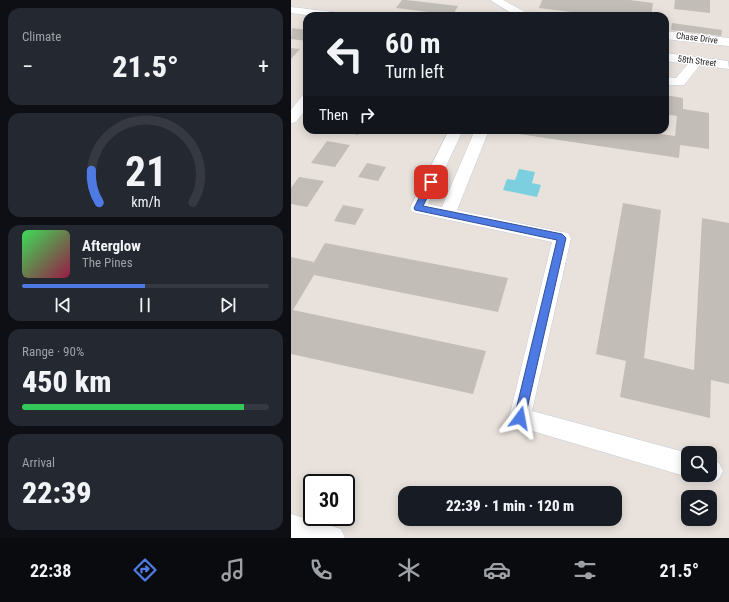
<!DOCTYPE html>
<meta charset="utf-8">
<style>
:root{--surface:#171b24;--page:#242831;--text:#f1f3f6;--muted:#9ea1a6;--line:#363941;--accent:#4e7ae4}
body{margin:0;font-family:"Roboto Condensed",sans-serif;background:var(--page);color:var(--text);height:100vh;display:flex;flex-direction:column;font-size:15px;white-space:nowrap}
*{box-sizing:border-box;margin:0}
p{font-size:13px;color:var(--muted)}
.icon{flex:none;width:22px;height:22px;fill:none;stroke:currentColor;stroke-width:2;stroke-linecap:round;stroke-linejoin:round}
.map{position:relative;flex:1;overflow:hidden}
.side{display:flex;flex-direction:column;gap:8px;padding:8px;background:#0d0f14;width:291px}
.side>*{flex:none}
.top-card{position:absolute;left:12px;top:12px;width:366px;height:122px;border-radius:12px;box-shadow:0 2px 10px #0003;background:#171b24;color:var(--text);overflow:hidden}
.fabs{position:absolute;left:390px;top:446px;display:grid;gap:8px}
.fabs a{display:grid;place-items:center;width:36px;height:36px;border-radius:8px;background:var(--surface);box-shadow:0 2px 10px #0003;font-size:20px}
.speed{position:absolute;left:12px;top:474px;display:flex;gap:8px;font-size:20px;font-weight:700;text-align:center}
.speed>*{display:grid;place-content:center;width:52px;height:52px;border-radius:50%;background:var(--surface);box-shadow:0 2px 10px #0003;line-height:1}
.speed .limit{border:2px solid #111;border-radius:6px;background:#fff;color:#111}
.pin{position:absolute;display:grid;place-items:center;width:34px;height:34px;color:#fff;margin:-17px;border-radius:8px;box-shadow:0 2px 6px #0006}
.me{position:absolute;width:44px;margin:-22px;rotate:13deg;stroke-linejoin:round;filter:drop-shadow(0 0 3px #0008)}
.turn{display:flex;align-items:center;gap:14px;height:84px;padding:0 16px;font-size:18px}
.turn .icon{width:52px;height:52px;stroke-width:2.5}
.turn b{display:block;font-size:28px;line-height:34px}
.then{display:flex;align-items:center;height:38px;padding:0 16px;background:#0003;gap:8px;font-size:15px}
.big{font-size:30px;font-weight:800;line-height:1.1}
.side .card{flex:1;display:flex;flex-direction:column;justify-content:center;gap:6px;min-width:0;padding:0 14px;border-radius:12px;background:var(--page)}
.side .dial{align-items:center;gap:0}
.dial svg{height:104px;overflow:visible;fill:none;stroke:var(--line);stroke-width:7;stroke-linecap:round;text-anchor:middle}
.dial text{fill:var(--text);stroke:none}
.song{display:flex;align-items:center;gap:12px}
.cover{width:48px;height:48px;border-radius:6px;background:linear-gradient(135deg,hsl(130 70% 55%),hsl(340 70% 35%))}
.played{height:4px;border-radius:2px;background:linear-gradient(90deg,var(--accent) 50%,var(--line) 50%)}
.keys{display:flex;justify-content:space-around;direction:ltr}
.heat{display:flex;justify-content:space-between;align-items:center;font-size:22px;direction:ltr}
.charge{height:6px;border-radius:3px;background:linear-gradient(90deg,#34c759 90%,var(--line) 0)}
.trip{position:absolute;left:107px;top:486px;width:224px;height:40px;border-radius:12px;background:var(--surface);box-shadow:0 2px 10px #0003;font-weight:800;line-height:40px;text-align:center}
.menu{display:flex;height:64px;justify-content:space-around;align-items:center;background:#090b0e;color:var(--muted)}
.menu .icon{width:28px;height:28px}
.menu .selected{color:var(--accent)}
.menu b{font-size:18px;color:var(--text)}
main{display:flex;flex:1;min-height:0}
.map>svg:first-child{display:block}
.water{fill:#7bcfdf}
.building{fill:#c2bdb7}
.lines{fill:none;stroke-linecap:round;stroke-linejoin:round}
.minor-casing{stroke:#c7ccd5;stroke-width:1}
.minor{fill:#fff;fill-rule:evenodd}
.route{fill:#4e7ae4;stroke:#334f94}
.labels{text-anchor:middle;stroke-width:3;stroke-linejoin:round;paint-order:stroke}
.far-street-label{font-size:9px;fill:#282828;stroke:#fff}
</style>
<main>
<section class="side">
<div class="card"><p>Climate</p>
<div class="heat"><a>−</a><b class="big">21.5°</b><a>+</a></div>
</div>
<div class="card dial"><svg viewBox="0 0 100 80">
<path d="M14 69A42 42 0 1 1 86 69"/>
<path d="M14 69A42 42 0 0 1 8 44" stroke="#4e7ae4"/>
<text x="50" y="56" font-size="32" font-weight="700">21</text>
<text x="50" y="72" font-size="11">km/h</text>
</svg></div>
<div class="card">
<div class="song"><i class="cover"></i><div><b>Afterglow</b><p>The Pines</p></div></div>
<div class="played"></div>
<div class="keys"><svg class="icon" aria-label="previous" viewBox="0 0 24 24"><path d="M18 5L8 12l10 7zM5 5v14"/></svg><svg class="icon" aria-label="pause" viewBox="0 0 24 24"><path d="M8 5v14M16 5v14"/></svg><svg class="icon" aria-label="next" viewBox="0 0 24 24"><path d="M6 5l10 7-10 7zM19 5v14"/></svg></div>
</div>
<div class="card"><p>Range · 90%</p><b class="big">450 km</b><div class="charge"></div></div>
<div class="card"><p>Arrival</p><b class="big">22:39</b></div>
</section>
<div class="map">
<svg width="438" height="538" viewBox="0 0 438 538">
<rect width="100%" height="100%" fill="#e9e2dc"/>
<path class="water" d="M228 169 244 172 241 183 250 185 246 197 212 190 216 179 224 180Z"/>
<g class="building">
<path d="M111 0H115L167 6 162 15 105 8Z"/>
<path d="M251 0H339L362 3 360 16H312L248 8Z"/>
<path d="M384 0H419V13L383 9Z"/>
<path d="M381 23 431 30 430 36 380 30Z"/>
<path d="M1 28 16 30V41L0 39Z"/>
<path d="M0 48 9 49 0 59Z"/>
<path d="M374 95 392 98V109L418 113V149L389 145 388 158 228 134 230 130H339L384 136 386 116 374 114Z"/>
<path d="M45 130H71L67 135Z"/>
<path d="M36 141 59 145 44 167 20 163Z"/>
<path d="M76 163 95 167 87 181 67 177Z"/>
<path d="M8 177 33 181 16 207 0 204V188Z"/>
<path d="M332 203 370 210 353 358 403 370 411 218 438 223V384L420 380 419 418 329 397 335 361 305 354Z"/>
<path d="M52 205 73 209 64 225 43 221Z"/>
<path d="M34 243 217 278 207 312 23 275 2 310 195 351 182 394 0 354V257L23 262Z"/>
</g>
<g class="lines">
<g class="minor-casing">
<g id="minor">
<path d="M199 0H212L238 14 240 16H225Z"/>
<path d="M0 7 50 13 54 14 56 16H22L0 13Z"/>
<path d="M374 31 438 38V46L374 39Z"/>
<path d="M374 53 437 61 438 69 409 65 393 85H374V77L385 78 397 64 374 61Z"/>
<path d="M16 95V108L5 122 0 123V110L11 96Z"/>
<path d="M158 130H172L137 204 151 207 184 130H198L166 210 271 232 277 233 280 238 241 411 397 453V475H401L397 477 221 425 218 418 261 242 121 212 119 208Z"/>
<path d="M419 459 428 463 432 471 428 479 420 483 411 479 409 475H419Z"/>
<path d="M0 514 50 529 54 538H0Z"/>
</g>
</g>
<use href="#minor" class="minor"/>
</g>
<path class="route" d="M140 179 144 182 132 206 271 234 275 238 234 418 233 422 229 424 225 422 223 418 266 240 124 210 123 208 136 182Z"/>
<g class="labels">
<g class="far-street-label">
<text transform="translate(406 38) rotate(7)" y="3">Chase Drive</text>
<text transform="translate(406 61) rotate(7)" y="3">58th Street</text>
</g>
</g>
</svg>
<div class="fabs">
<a><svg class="icon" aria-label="search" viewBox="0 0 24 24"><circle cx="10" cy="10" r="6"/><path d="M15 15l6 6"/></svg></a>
<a><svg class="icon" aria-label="layers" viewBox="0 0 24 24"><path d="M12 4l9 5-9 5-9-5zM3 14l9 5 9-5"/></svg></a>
</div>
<div class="speed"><div class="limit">30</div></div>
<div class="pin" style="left:140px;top:182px;background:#d93025"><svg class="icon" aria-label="arrive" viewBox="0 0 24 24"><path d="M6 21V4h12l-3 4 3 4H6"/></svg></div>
<svg class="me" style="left:229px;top:418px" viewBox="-20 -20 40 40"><path d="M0-17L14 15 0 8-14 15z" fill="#4e7ae4" stroke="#fff" stroke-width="4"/></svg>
<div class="trip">22:39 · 1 min · 120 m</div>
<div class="top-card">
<div class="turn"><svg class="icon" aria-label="left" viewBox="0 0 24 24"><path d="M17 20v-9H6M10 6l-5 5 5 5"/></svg><div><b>60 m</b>Turn left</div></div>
<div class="then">Then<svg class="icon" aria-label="right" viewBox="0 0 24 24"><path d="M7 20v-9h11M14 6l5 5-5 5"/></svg></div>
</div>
</div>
</main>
<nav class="menu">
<b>22:38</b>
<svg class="icon selected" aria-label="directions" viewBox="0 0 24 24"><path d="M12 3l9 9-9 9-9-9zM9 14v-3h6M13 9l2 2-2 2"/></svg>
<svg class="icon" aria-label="music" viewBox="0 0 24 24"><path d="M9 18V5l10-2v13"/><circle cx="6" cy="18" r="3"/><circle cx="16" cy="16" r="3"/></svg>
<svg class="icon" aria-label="phone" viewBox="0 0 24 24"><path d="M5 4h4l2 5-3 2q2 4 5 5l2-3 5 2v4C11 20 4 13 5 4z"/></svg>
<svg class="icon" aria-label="climate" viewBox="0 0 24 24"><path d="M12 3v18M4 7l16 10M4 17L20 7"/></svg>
<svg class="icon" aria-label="car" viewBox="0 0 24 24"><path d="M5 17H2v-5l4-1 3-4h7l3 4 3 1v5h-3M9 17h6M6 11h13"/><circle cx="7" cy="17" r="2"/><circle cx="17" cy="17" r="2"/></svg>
<svg class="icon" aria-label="filters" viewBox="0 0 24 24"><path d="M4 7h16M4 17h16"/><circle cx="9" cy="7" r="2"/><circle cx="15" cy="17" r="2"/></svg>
<b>21.5°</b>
</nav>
